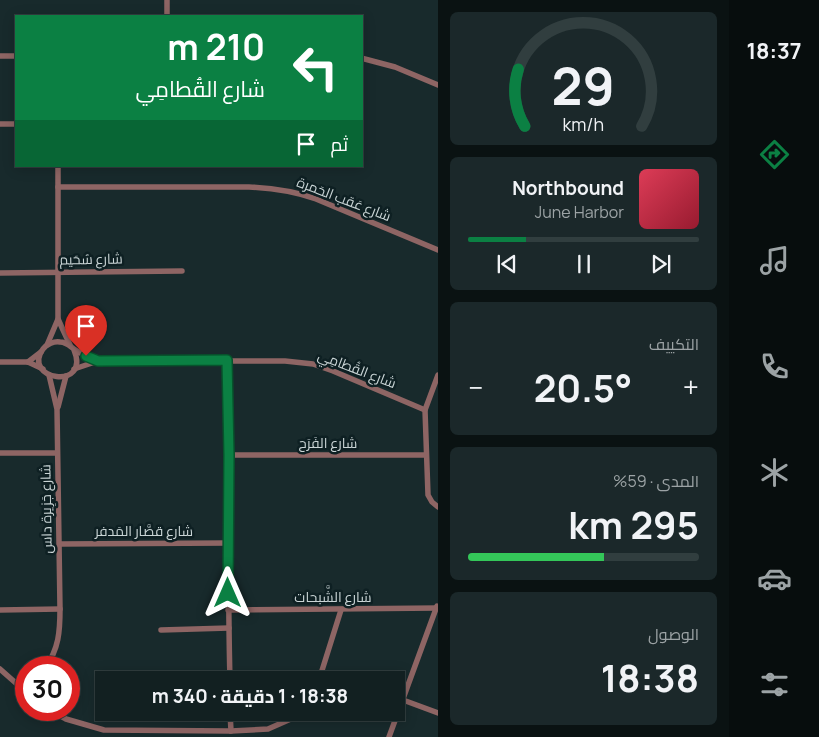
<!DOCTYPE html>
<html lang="ar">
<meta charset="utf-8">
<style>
:root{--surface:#122021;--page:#1b282a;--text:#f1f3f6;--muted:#9ca3a5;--line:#313e3f;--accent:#0b8043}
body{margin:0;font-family:Manrope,Cairo,sans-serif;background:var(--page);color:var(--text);direction:rtl;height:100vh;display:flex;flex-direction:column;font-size:19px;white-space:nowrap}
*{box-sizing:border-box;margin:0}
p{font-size:16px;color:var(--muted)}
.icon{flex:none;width:28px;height:28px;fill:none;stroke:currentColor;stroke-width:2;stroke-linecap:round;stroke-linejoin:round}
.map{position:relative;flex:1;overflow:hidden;direction:ltr}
.details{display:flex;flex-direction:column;gap:12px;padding:12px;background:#0a1212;width:291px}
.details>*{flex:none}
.top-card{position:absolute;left:15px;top:15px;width:348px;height:152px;border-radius:0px;box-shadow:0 2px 12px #0003,0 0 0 1px var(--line);direction:rtl;background:#0b8043;color:#fff;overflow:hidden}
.speed{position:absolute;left:15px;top:656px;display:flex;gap:10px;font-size:25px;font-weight:700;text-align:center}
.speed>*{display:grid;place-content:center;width:65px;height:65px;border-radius:50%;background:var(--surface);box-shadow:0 2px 12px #0003,0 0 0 1px var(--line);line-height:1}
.speed .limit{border:8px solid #d22;background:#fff;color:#111}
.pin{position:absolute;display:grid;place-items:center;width:42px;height:42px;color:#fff;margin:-51px -21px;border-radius:50% 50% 50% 0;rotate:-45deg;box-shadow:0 0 5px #0007}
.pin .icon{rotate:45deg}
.me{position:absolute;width:55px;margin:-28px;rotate:0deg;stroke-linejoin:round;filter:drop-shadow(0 0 4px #0008)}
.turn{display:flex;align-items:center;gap:18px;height:105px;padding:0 15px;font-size:22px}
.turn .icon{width:65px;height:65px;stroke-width:2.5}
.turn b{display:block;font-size:35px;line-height:42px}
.then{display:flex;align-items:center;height:48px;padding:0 15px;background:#0003;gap:10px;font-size:19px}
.big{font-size:38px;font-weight:700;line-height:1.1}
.details .card{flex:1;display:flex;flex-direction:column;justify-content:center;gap:8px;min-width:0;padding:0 18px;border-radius:8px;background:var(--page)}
.details .dial{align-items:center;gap:0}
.dial svg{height:130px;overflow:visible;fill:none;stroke:var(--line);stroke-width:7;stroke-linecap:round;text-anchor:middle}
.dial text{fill:var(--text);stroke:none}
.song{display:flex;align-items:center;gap:15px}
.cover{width:60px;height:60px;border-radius:8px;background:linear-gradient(135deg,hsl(350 70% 55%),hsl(350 70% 35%))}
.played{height:5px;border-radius:2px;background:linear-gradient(90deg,var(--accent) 25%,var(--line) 25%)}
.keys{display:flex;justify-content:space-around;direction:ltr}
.heat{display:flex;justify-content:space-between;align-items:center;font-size:28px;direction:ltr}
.charge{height:8px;border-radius:4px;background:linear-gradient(90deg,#34c759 59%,var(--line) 0)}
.trip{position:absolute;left:95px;top:671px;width:310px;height:50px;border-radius:0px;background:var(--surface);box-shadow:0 2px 12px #0003,0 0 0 1px var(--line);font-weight:700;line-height:50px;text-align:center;direction:rtl}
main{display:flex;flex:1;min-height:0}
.tabs{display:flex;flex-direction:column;width:90px;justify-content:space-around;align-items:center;background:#070d0d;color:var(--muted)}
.tabs .icon{width:35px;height:35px}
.tabs .selected{color:var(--accent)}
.tabs b{font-size:22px;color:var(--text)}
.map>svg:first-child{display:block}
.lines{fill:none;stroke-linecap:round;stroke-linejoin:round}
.street{stroke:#8e6564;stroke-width:5.5}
.route-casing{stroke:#07532c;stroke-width:12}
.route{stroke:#0b8043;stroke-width:9}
.labels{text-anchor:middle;stroke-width:5;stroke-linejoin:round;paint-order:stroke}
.street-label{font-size:14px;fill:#cad5d6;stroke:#0e2023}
</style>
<main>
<nav class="tabs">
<b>18:37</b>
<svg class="icon selected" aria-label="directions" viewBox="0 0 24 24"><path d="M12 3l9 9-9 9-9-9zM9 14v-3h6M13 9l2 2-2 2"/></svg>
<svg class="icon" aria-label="music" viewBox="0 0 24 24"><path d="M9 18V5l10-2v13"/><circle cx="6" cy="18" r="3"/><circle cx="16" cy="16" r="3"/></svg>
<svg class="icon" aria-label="phone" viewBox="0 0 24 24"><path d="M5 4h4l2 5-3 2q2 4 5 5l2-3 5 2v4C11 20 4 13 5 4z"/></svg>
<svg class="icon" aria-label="climate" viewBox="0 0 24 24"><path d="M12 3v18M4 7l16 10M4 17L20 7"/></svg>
<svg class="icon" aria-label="car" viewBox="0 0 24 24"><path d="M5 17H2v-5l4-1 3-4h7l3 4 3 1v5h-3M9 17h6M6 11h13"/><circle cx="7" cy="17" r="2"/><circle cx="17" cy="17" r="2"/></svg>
<svg class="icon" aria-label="filters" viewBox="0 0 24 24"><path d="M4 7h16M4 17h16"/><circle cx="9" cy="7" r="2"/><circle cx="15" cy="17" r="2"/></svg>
</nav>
<section class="details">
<div class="card dial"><svg viewBox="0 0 100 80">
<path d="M14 69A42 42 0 1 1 86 69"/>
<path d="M14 69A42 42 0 0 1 10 34" stroke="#0b8043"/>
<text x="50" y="56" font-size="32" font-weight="700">29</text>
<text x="50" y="72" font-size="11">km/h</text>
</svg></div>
<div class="card">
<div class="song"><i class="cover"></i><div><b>Northbound</b><p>June Harbor</p></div></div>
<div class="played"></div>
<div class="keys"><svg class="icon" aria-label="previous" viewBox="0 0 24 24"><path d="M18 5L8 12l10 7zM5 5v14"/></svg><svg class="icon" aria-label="pause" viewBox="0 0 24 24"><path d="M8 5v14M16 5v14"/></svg><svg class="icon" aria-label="next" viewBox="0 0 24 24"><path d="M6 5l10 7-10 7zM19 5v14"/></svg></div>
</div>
<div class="card"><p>التكييف</p>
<div class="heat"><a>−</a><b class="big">20.5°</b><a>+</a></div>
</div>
<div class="card"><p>المدى · 59%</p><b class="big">295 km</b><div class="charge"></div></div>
<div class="card"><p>الوصول</p><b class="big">18:38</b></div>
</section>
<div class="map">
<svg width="438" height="737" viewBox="0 0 438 737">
<rect width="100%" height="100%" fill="#182a2c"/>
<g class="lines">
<g class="street">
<path d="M167 16V0"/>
<path d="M0 56H16"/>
<path d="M361 58 395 67 438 85"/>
<path d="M0 124H16"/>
<path d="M58 166V319L70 345"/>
<path d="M58 187H249C273 188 294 191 316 199L438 250"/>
<path d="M0 273 182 271"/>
<path d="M47 345 58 319"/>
<path d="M74 350C91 391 21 380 43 349 47 344 54 341 60 342 68 342 71 348 77 351 84 355 91 358 98 361"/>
<path d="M227 360C230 467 227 573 230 680"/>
<path d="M0 362H28L43 369"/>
<path d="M28 362 41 352"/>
<path d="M74 369 98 361H285L313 364 333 371 425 410"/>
<path d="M438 375 425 410 428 495 432 502 438 507"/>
<path d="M58 407 66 376"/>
<path d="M0 453H57"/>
<path d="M229 455H426"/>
<path d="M60 544 228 543"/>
<path d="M0 610 60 609"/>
<path d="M228 610 438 608"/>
<path d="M161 630 229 628"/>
<path d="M45 668C59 649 60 631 60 609L57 409 49 375"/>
<path d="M0 669 26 692"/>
<path d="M319 680 341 610"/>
<path d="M403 700 438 713"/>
<path d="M50 710 66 719 104 730 231 731 268 729 293 718 298 712"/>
<path d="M230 712 231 731"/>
<path d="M389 737 437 606"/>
</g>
</g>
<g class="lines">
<g class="route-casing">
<path id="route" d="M86 356 98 361 227 360 229 455 228 593"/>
</g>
<use href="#route" class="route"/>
</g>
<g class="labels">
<g class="street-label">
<text transform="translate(344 199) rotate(21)" y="5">شارع عَقب الحَمرة</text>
<text transform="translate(91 259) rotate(-1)" y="5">شارع سُحَيم</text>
<text transform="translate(357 369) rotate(21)" y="5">شارع القُطامِي</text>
<text x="328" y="448">شارع الفَرَح</text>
<text transform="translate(46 509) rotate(-91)" y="5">شارع جَزِيرة داس</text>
<text x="144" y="536">شارع قصَّار المَدفر</text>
<text x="333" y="602">شارع الشَّبحات</text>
</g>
</g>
</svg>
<div class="speed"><div class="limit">30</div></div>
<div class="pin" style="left:86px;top:356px;background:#d93025"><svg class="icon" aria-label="arrive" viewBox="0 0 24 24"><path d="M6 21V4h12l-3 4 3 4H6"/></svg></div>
<svg class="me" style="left:228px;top:593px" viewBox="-20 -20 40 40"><path d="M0-17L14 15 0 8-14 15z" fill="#0b8043" stroke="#fff" stroke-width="4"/></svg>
<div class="trip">18:38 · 1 دقيقة · 340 m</div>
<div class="top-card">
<div class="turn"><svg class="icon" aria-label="left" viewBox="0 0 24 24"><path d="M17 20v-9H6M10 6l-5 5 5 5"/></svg><div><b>210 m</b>شارع القُطامِي</div></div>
<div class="then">ثم<svg class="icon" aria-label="arrive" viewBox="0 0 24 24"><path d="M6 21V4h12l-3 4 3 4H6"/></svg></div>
</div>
</div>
</main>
